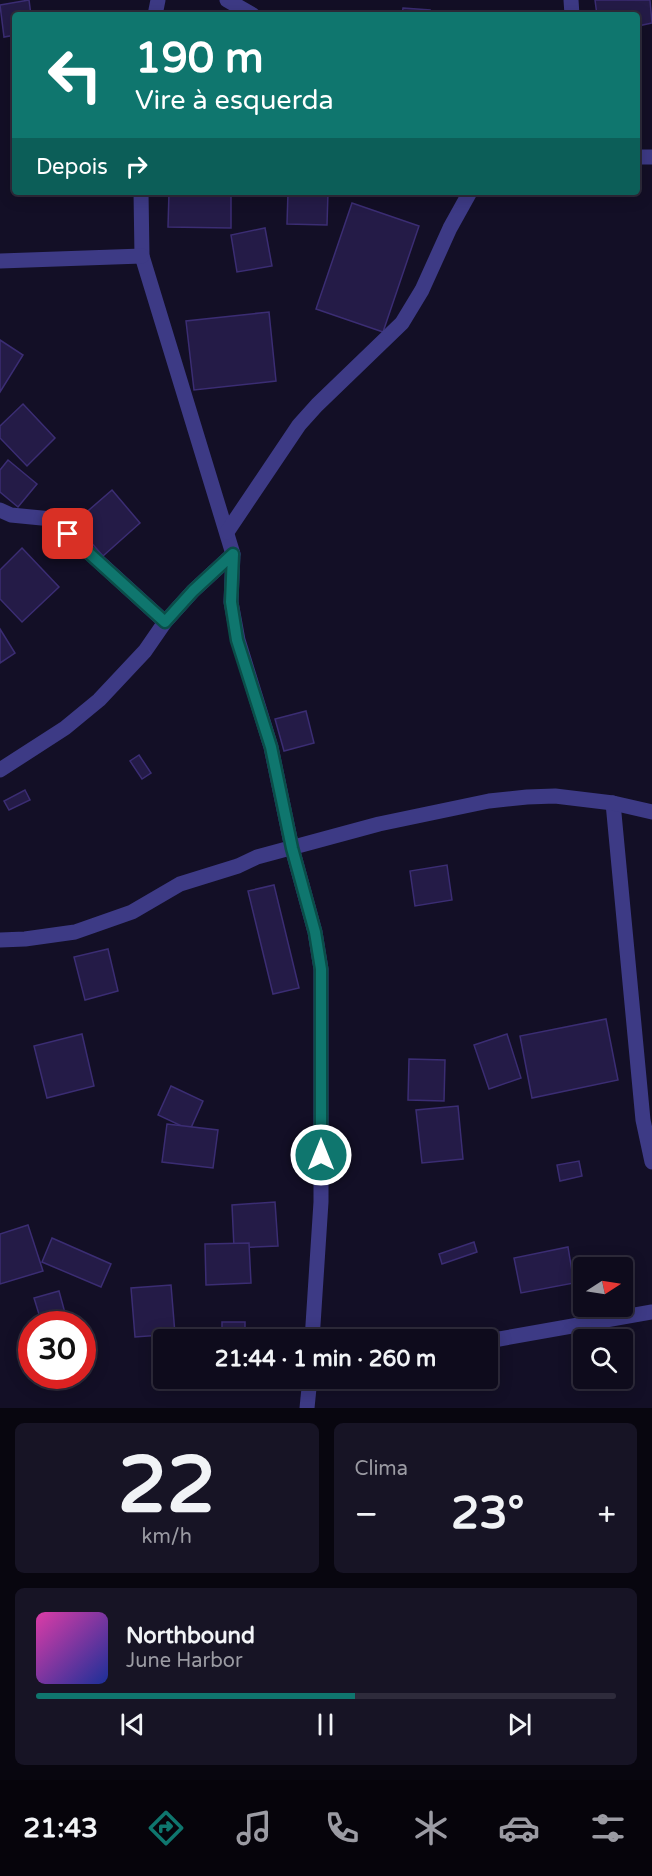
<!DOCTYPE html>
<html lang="pt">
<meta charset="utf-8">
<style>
:root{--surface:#0e0b1c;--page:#171425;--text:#f1f3f6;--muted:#9b9ba3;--line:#2e2b3b;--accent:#0f766e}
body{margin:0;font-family:"Varela Round",sans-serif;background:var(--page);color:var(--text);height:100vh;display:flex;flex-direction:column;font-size:22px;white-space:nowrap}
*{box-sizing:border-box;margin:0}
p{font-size:20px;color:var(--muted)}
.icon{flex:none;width:33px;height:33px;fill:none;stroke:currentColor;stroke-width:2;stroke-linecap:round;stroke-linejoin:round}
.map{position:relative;height:1408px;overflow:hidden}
.panel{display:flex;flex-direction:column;gap:15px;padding:15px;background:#08060f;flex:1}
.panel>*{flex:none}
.banner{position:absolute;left:12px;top:12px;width:628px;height:183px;border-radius:6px;box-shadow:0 3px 15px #0003,0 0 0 2px var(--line);background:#0f766e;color:#fff;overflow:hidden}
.needle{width:39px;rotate:78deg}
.fabs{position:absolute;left:573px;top:1257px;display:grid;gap:12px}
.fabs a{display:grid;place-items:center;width:60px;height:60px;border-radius:6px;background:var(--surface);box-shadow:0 3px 15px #0003,0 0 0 2px var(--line);font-size:30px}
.speed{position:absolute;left:18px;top:1311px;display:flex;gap:12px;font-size:30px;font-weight:700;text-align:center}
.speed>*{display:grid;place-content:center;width:78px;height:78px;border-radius:50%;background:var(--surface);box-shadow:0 3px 15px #0003,0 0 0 2px var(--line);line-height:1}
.speed .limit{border:9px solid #d22;background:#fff;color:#111}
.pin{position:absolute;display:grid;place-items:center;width:51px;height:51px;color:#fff;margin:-26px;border-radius:12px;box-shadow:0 3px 9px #0006}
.me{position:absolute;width:66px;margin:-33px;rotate:0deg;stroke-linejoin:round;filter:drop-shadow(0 0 4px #0008)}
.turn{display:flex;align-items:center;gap:21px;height:126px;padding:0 24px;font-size:27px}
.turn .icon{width:78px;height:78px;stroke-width:2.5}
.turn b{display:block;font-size:42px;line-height:51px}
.then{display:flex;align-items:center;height:57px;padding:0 24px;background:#0003;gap:12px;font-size:22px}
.big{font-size:45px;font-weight:700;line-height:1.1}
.panel .widget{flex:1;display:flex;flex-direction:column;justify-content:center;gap:9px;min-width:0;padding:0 21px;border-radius:9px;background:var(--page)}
.panel .dial{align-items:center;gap:0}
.dial b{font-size:78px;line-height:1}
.song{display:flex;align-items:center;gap:18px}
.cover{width:72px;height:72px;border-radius:9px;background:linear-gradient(135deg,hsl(320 70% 55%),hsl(230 70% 35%))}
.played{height:6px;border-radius:3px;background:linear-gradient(90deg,var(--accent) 55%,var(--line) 55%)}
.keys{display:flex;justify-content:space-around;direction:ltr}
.heat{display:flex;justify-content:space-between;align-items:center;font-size:33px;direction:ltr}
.panel .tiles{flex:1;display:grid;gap:15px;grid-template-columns:1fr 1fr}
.widget:last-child{grid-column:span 2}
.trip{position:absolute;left:153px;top:1329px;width:345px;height:60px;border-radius:6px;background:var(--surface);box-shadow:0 3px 15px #0003,0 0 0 2px var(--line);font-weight:700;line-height:60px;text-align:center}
.tab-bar{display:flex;height:96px;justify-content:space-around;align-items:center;background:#06040b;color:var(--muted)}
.tab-bar .icon{width:42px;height:42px}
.tab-bar .current{color:var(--accent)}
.tab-bar b{font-size:27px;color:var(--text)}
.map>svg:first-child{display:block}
.building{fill:#241b47;stroke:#3b2d73;stroke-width:1.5}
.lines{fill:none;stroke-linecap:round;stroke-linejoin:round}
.minor{stroke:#3d3a85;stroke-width:15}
.route-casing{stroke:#0a4d48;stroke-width:15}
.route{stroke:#0f766e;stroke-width:10}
</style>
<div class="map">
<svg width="652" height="1408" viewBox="0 0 652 1408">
<rect width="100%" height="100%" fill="#130f26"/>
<g class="building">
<path d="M29 0 31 15H15V35L4 37 0 5Z"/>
<path d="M595 0H650L652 23 638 26V15H597Z"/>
<path d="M403 8 430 10 429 15H402Z"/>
<path d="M169 192H231V228L168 227Z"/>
<path d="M288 192H328L327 225 287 224Z"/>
<path d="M351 192H405V194Z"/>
<path d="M352 203 419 226 383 332 316 309Z"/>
<path d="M265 228 272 266 237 272 231 235Z"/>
<path d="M269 312 276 381 194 390 186 321Z"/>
<path d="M0 340 23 355 0 392Z"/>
<path d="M23 404 55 438 27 466 0 438V426Z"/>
<path d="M8 460 37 484 18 507 0 492V470Z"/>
<path d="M112 490 140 523 103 556 74 523Z"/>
<path d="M22 548 59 587 22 622 0 599V570Z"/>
<path d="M0 629 15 653 0 663Z"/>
<path d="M306 711 314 743 284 751 275 719Z"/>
<path d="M139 755 151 773 142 779 130 761Z"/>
<path d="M25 790 30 800 9 810 4 801Z"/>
<path d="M447 865 452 900 415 906 410 871Z"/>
<path d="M274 885 299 988 273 994 248 891Z"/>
<path d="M108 949 118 991 85 1000 74 957Z"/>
<path d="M606 1019 618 1080 532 1098 520 1036Z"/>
<path d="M82 1034 94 1086 47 1098 34 1046Z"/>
<path d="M507 1034 521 1078 489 1089 474 1045Z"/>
<path d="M409 1059 445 1060 444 1101 408 1100Z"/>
<path d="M171 1086 203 1101 190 1130 158 1115Z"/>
<path d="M458 1106 463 1159 422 1163 416 1110Z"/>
<path d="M167 1124 218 1130 213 1168 162 1162Z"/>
<path d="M579 1161 582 1176 560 1181 557 1165Z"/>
<path d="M275 1202 278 1246 234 1248 232 1205Z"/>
<path d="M28 1225 43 1271 0 1284V1234Z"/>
<path d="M52 1238 111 1264 101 1287 42 1262Z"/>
<path d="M474 1242 477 1252 442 1264 439 1254Z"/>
<path d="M249 1243 251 1283 206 1285 205 1244Z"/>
<path d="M568 1247 574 1283 521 1293 514 1258Z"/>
<path d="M171 1285 175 1334 135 1337 131 1288Z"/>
<path d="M59 1291 68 1324H42L34 1298Z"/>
<rect x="222" y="1322" width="23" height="18"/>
</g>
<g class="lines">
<g class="minor">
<path d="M227 0 253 15"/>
<path d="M571 0 572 15"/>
<path d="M155 15 158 0"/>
<path d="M638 157H652"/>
<path d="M141 192 142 256 233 554 231 602 238 640 271 747 292 848 315 932 321 969V1202L312 1340"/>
<path d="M0 261 142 256"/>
<path d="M0 510 11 515 52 519 165 622"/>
<path d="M227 532 299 425 317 405 402 323 422 290 450 228 470 192"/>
<path d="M0 770 65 728 99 700 145 651 165 622 193 591 233 554"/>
<path d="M613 803 643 1120 652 1162"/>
<path d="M0 940 25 939 75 932 132 912 180 884 238 866 257 857 379 824 489 801 527 797 555 796 613 803 652 812"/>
<path d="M488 1341 652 1312"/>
<path d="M307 1408 310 1378"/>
</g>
</g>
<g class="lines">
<g class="route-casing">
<path id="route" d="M68 534 165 622 193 591 233 554 231 602 237 640 271 747 292 848 315 932 321 969V1155"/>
</g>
<use href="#route" class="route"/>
</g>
</svg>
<div class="fabs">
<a><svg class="needle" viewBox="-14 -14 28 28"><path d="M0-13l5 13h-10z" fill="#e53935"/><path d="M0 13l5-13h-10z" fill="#9b9ba3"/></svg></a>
<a><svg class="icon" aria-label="search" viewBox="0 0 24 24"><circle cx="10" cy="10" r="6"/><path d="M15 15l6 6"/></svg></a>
</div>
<div class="speed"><div class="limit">30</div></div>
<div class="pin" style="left:68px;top:534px;background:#d93025"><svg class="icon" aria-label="arrive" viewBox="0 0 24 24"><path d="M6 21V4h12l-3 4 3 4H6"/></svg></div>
<svg class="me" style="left:321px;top:1155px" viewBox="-20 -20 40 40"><circle r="17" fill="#0f766e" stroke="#fff" stroke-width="3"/><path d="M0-11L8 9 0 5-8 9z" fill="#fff"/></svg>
<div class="trip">21:44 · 1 min · 260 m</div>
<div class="banner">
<div class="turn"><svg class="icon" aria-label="left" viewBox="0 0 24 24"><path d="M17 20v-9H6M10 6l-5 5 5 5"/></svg><div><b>190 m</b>Vire à esquerda</div></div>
<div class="then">Depois<svg class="icon" aria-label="right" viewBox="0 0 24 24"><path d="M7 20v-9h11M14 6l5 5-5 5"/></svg></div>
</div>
</div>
<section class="panel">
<div class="tiles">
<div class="widget dial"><b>22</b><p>km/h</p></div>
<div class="widget"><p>Clima</p>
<div class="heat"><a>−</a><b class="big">23°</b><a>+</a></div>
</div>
<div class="widget">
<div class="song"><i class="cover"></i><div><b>Northbound</b><p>June Harbor</p></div></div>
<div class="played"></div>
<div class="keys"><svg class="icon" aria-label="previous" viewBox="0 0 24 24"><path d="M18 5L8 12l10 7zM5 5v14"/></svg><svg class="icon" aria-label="pause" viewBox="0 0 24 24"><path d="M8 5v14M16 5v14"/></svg><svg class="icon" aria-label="next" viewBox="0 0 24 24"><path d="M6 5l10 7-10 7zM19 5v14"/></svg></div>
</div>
</div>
</section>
<nav class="tab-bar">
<b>21:43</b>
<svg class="icon current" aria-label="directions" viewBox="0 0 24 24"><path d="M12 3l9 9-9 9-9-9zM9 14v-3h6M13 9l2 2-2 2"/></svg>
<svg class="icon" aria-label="music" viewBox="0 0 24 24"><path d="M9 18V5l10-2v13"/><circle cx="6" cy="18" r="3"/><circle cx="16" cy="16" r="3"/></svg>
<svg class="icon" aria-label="phone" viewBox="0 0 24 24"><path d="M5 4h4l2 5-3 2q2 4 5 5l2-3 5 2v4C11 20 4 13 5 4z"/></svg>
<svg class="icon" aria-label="climate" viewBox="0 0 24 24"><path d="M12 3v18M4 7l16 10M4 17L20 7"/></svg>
<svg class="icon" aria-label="car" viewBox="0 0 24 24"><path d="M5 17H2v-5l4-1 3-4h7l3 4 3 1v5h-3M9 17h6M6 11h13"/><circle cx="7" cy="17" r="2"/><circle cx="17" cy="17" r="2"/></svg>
<svg class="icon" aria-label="filters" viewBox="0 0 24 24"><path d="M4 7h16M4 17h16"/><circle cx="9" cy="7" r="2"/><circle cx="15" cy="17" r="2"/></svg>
</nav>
